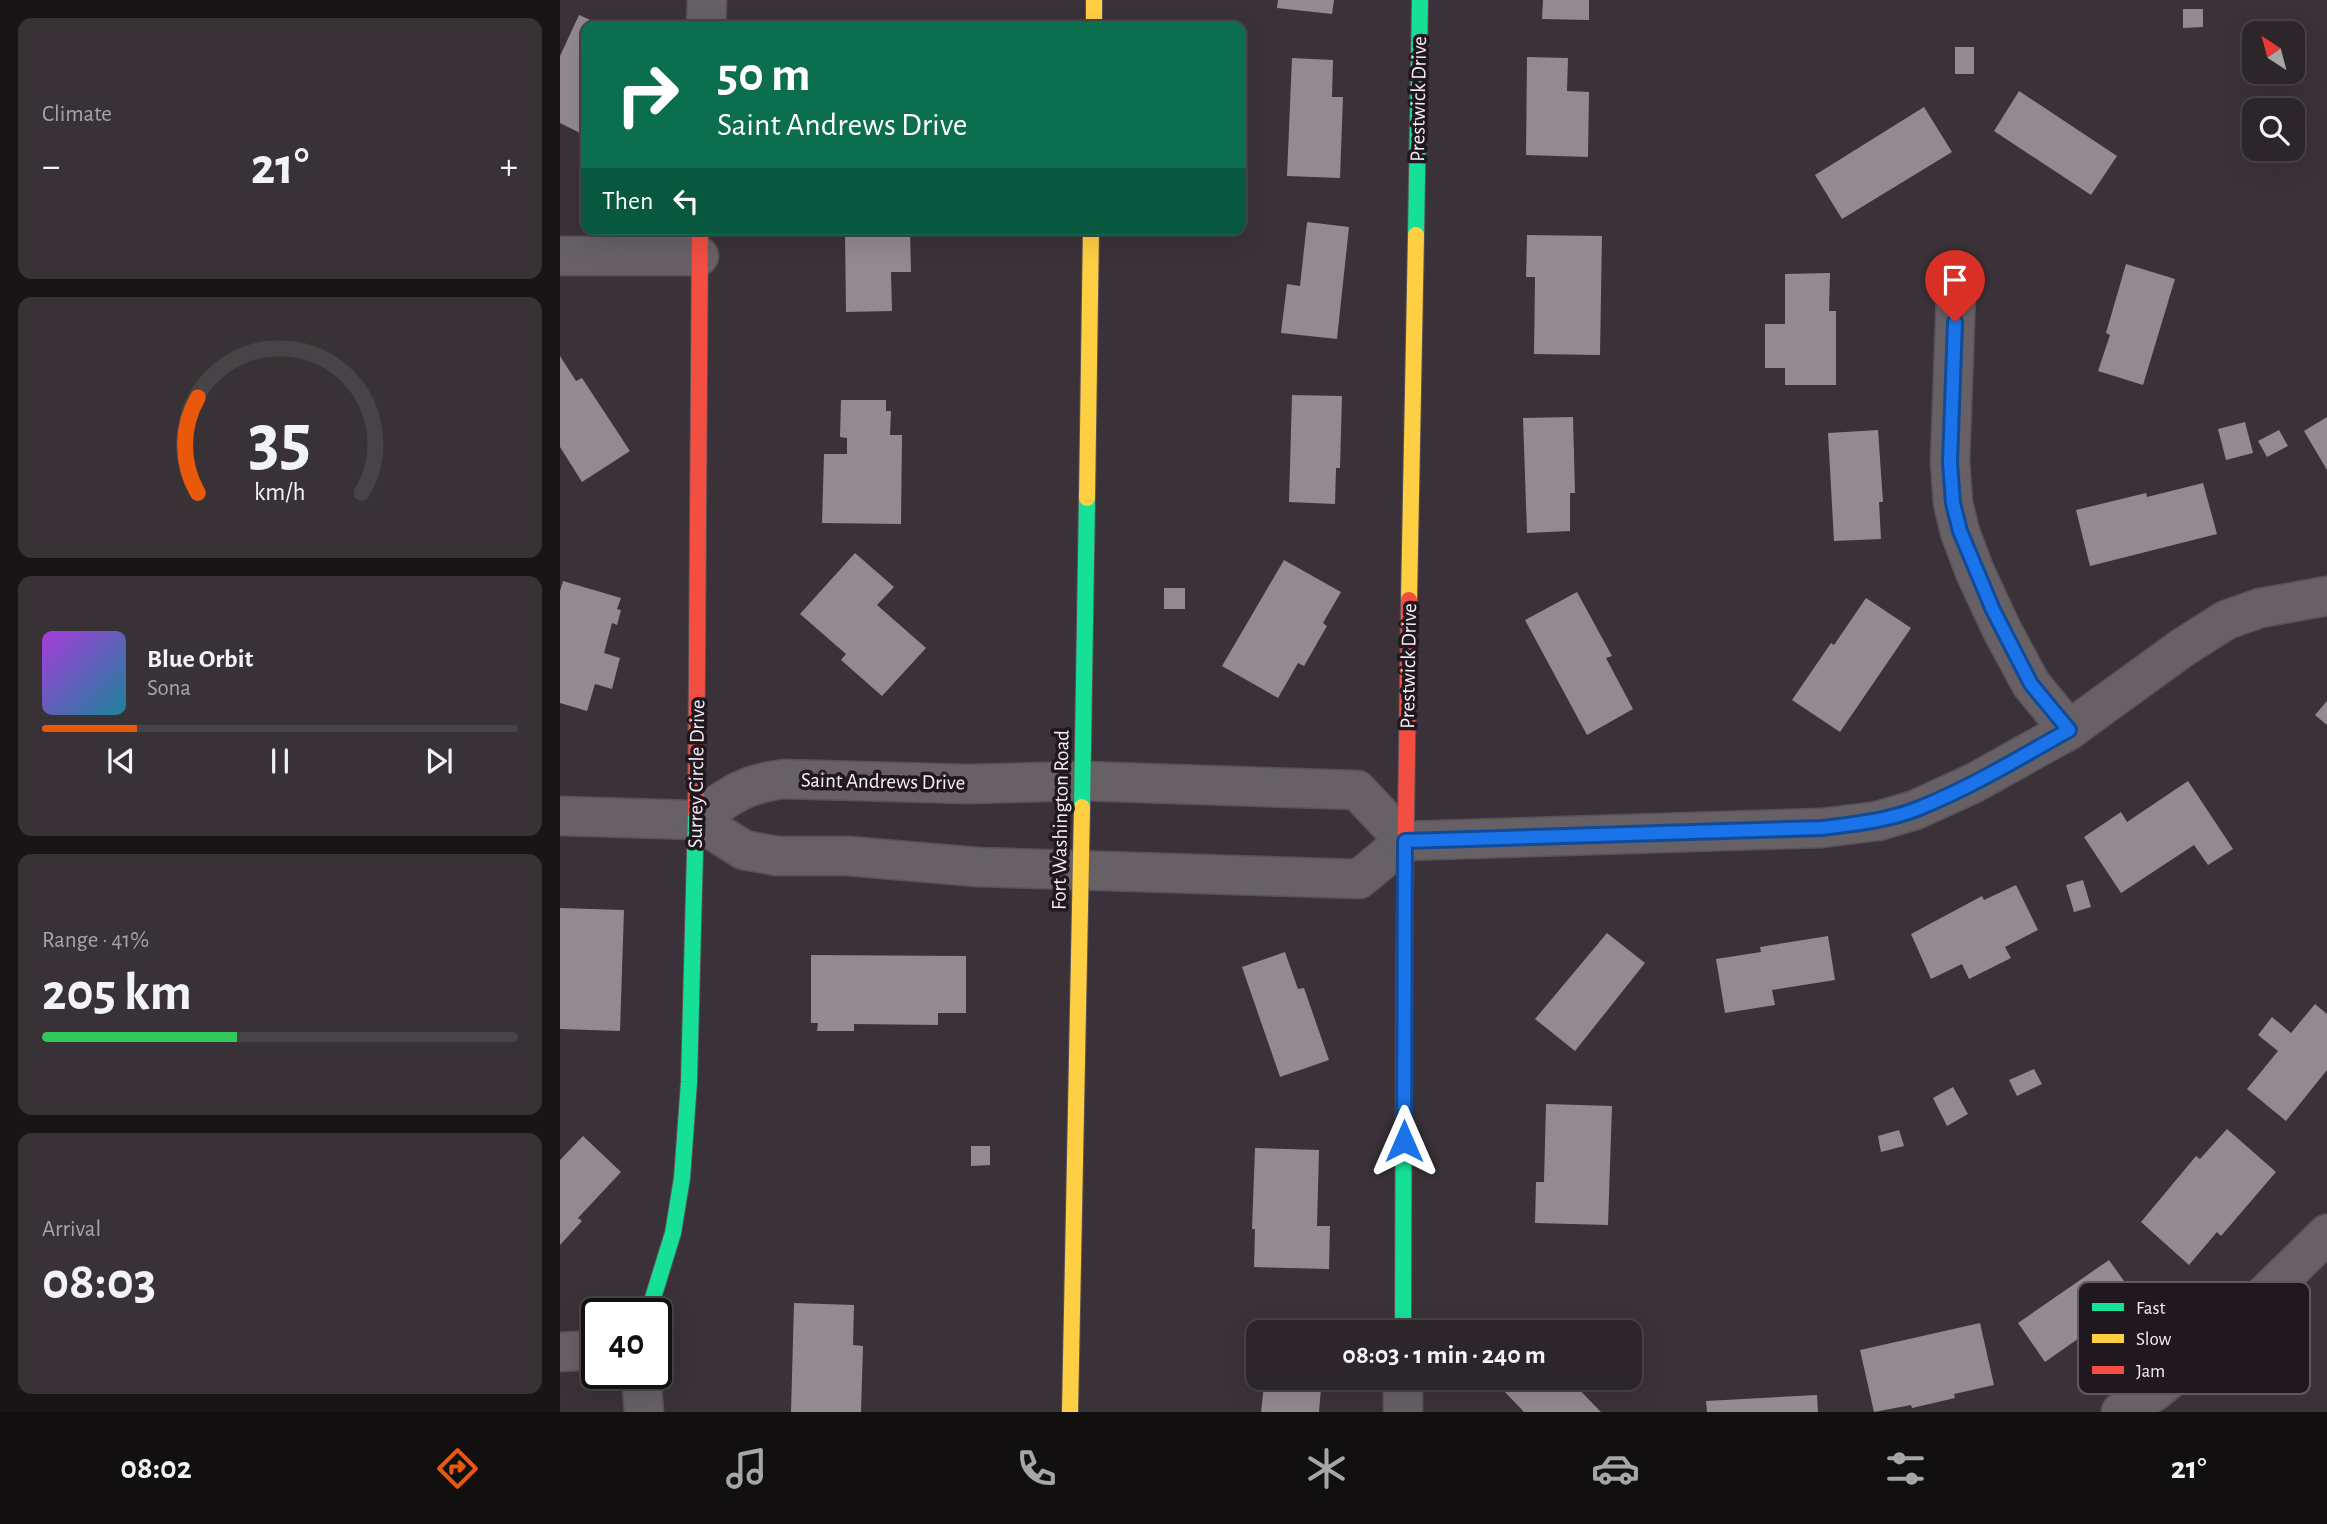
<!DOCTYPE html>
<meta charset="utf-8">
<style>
:root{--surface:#2c262a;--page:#383236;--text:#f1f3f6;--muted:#a6a5a8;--line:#484347;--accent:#ea580c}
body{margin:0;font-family:"Alegreya Sans",sans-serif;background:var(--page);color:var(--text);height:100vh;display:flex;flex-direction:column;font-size:26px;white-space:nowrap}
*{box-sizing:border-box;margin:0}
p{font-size:23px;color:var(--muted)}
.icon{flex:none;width:38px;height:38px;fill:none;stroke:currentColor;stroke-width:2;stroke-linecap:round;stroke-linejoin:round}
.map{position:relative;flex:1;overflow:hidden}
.panel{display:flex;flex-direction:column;gap:18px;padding:18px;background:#181517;width:560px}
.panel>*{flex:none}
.top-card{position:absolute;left:21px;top:21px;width:665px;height:214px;border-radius:14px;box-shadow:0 7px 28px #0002,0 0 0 2px var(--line);background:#0b6e4f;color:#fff;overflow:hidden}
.needle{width:46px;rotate:324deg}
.controls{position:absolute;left:1682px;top:21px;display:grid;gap:14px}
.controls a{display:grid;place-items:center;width:63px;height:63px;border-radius:14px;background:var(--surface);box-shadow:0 7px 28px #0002,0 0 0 2px var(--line);font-size:35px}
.speed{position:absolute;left:21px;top:1298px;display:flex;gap:14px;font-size:35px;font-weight:700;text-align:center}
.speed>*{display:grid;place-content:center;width:91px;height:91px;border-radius:50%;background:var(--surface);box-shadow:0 7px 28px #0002,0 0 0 2px var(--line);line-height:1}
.speed .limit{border:4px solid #111;border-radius:10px;background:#fff;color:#111}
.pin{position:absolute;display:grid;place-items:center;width:60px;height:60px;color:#fff;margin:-72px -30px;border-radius:50% 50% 50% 0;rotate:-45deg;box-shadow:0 0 7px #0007}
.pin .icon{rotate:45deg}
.me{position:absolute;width:77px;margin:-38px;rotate:0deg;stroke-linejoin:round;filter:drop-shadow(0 0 5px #0008)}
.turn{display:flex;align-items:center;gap:24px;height:147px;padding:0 21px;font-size:32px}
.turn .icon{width:91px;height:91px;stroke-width:2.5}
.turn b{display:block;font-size:49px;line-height:60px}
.then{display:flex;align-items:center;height:66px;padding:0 21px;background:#0003;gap:14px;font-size:26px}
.big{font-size:52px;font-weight:700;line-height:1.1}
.panel .widget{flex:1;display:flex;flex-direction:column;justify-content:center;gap:10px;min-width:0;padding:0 24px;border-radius:14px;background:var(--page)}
.panel .dial{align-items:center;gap:0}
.dial svg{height:182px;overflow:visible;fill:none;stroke:var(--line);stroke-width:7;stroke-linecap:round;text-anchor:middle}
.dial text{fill:var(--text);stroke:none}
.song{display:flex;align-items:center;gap:21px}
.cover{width:84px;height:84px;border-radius:10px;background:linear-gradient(135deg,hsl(280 70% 55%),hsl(190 70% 35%))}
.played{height:7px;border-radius:4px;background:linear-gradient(90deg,var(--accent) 20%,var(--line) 20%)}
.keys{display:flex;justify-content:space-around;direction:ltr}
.heat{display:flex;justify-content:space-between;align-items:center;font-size:38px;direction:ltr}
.charge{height:10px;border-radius:5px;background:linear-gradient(90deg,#34c759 41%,var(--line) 0)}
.trip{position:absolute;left:686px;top:1320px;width:396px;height:70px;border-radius:14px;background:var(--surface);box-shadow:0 7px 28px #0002,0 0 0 2px var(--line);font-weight:700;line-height:70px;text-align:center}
.tab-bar{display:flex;height:112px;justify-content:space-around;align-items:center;background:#120f11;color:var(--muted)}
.tab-bar .icon{width:49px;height:49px}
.tab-bar .active{color:var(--accent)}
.tab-bar b{font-size:32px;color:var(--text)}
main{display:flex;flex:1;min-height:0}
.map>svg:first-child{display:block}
.building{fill:#928a90}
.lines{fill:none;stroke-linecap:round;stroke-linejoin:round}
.street-casing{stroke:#585157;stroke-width:41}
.fast-casing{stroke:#585157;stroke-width:18}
.slow-casing{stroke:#585157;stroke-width:18}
.jam-casing{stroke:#585157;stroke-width:18}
.street{stroke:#676166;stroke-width:38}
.fast{stroke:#16e098;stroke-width:16}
.slow{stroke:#ffcf43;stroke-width:16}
.jam{stroke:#f24e42;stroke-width:16}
.route-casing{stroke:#114b97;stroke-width:18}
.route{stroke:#1a73e8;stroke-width:12}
.labels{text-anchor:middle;stroke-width:7;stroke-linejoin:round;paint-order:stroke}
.street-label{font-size:21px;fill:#f7ecf5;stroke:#20181f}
.key{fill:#20181f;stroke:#60585f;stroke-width:2}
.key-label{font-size:19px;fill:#f7ecf5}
</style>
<main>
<section class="panel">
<div class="widget"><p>Climate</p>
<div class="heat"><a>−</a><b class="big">21°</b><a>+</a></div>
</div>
<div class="widget dial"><svg viewBox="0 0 100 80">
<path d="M14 69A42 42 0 1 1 86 69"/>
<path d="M14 69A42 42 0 0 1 14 27" stroke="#ea580c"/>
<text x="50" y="56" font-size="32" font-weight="700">35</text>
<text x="50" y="72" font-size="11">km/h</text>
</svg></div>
<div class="widget">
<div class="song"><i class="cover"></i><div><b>Blue Orbit</b><p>Sona</p></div></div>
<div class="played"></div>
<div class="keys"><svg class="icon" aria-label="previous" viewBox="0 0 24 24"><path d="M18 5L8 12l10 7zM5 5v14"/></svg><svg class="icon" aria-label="pause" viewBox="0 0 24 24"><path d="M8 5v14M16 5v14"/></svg><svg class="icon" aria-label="next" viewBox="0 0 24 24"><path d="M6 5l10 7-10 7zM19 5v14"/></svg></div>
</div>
<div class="widget"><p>Range · 41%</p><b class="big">205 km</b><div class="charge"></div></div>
<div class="widget"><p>Arrival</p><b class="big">08:03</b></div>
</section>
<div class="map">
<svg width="1767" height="1412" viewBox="0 0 1767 1412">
<rect width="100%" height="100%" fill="#3a3238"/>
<g class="building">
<path d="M718 0H774L772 14 717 8Z"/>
<path d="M983 0H1029V20L982 19Z"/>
<path d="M1623 9H1643V27L1623 28Z"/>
<path d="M19 15 44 26H26V136L0 123V56Z"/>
<rect x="1395" y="47" width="19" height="27"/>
<path d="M967 57 1008 58 1007 91 1029 92 1028 157 966 155Z"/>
<path d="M732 58 773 60 772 97H783L780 178 727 176Z"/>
<path d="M1459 91 1557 156 1531 195 1434 131Z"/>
<path d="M1364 107 1392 152 1282 219 1255 175Z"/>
<path d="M747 222 789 227 777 339 721 333 727 284 740 286Z"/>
<path d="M285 229H350L351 272H331L332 311 286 312Z"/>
<path d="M967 235 1042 236 1040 355 974 354 975 277H966Z"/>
<path d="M1566 264 1615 279 1583 385 1538 371 1550 335 1546 333Z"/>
<path d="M1270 273 1269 311H1276V385H1225V368H1205V324H1225V274Z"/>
<path d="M0 356 16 381 22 378 70 451 22 482 0 447Z"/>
<path d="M732 395 782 396 780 468H776L775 504 729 502Z"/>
<path d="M281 400H326V411H331L330 435H342L341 524 262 523 264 454H287V438L280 437Z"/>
<path d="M1013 417 1015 493H1010V531L967 533 963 418Z"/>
<path d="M1767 417V470L1744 431Z"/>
<path d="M1685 422 1693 453 1666 460 1658 429Z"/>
<path d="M1318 430 1323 502H1319L1321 539 1274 541 1268 433Z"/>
<path d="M1719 430 1728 446 1707 457 1698 441Z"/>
<path d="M1643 483 1657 534 1530 566 1516 510 1586 493 1587 497Z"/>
<path d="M295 553 334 587 317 605 366 648 322 696 281 660 286 654 240 614Z"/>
<path d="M724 560 781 592 763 623 767 626 744 666 738 663 718 698 662 666Z"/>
<path d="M3 581 61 598 57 609 61 610 57 625 52 623 44 653 60 658 52 689 35 684 27 711 0 703V591Z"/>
<rect x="604" y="588" width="21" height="21"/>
<path d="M1017 592 1052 656 1046 658 1073 709 1027 735 965 620Z"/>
<path d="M1306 598 1351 628 1280 732 1232 700 1271 643 1274 645Z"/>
<path d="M1767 701V725L1755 715Z"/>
<path d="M1628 781 1673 849 1648 865 1634 845 1561 893 1524 837 1561 812 1567 822Z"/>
<path d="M1523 880 1531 907 1514 912 1506 885Z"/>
<path d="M1456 885 1478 930 1445 947 1451 958 1409 979 1402 964 1371 979 1351 934 1422 896 1424 900Z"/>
<path d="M0 908 64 910 60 1031 0 1029Z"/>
<path d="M1047 933 1085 963 1015 1051 975 1019Z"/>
<path d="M1268 936 1275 980 1212 990 1215 1005 1165 1013 1156 959 1201 952 1200 947Z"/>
<path d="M725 952 738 989 744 988 769 1060 720 1077 682 967Z"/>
<path d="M251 955 406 956V1013H378V1025L294 1024V1031H257L258 1023H251Z"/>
<path d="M1755 1004 1767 1014V1070L1726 1121 1687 1089 1718 1051 1698 1035 1712 1017 1731 1033Z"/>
<path d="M1474 1069 1482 1084 1457 1096 1449 1080Z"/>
<path d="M1393 1087 1408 1114 1387 1126 1373 1098Z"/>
<path d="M986 1104 1052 1106 1048 1225 975 1223 976 1182H984Z"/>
<path d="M1667 1129 1716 1172 1661 1236 1657 1232 1629 1265 1581 1222 1636 1156 1640 1159Z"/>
<path d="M1339 1130 1344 1146 1321 1152 1318 1136Z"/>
<path d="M23 1136 61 1172 18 1218 22 1221 0 1245V1160Z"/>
<path d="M411 1146H430V1165L411 1166Z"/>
<path d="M695 1148 759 1150 757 1226H770L769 1269 694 1267 695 1229H692Z"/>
<path d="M1549 1260 1576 1298 1485 1362 1458 1323Z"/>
<path d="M234 1303 294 1305 293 1345 303 1346 301 1412H231Z"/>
<path d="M1420 1323 1434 1385 1394 1394 1395 1398 1352 1408 1351 1405 1314 1412 1300 1350Z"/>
<path d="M717 1325 766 1330V1332H716Z"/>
<path d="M705 1377H762L759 1412H701Z"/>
<path d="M955 1377H1007L1041 1412H964L942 1389Z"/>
<path d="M1257 1395 1258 1412H1147L1146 1401Z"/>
</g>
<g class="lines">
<g class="street-casing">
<g id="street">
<path d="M146 26 147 0"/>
<path d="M0 256H139"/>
<path d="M1396 294 1390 462 1393 503 1400 532 1415 572 1442 630 1471 684 1509 730"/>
<path d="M0 816 136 820 184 850 217 856H288L417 867 799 879 845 841"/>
<path d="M136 820C168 797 183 784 223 779L408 784 522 781 797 790 845 841"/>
<path d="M845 841 1262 828 1318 821 1355 810 1414 783 1509 730 1622 648 1666 620 1700 608 1767 596"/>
<path d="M0 1352 37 1350"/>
<path d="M81 1374 84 1412"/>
<path d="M843 1412V1377"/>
<path d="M1561 1412 1595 1391 1677 1322 1767 1234"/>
</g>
</g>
<g class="fast-casing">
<g id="fast">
<path d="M856 235 860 0"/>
<path d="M522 807 527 498"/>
<path d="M88 1314 113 1233 122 1178 129 1082 136 813"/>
<path d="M843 1332 844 968"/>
</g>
</g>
<g class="slow-casing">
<g id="slow">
<path d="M534 0V26"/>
<path d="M527 498 531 229"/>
<path d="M849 600 856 235"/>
<path d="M510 1412 522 807"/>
</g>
</g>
<g class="jam-casing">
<g id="jam">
<path d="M136 813 140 229"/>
<path d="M844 968 849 600"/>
</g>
</g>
<use href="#street" class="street"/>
<use href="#fast" class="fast"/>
<use href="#slow" class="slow"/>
<use href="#jam" class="jam"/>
</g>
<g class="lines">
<g class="route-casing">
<path id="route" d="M844 1141 845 841 1262 828C1294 824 1326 821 1357 809 1410 788 1459 758 1509 730L1471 684 1433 610 1400 531 1393 503 1390 462 1395 322"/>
</g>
<use href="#route" class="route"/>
</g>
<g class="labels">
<g class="street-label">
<text transform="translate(858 99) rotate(-89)" y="7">Prestwick Drive</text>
<text transform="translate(848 666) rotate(-89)" y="7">Prestwick Drive</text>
<text transform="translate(136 774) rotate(-89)" y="7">Surrey Circle Drive</text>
<text transform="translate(323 781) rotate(1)" y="7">Saint Andrews Drive</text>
<text transform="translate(500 820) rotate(-89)" y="7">Fort Washington Road</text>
</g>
</g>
<rect x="1518" y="1282" width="232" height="112" rx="10" class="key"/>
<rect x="1532" y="1303" width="32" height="8" fill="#16e098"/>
<rect x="1532" y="1334" width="32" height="9" fill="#ffcf43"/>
<rect x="1532" y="1366" width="32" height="8" fill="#f24e42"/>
<g class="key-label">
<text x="1576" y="1314">Fast</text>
<text x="1576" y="1345">Slow</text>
<text x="1576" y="1377">Jam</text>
</g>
</svg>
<div class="controls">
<a><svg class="needle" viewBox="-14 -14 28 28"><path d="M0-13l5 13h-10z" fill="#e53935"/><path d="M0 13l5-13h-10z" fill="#a6a5a8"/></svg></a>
<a><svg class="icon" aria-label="search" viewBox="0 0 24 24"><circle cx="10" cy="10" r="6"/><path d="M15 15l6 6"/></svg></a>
</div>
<div class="speed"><div class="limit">40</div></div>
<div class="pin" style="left:1395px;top:322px;background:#d93025"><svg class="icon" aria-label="arrive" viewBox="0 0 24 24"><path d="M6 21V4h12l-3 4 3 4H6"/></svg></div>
<svg class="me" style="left:844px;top:1141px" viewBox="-20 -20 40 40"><path d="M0-17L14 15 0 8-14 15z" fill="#1a73e8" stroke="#fff" stroke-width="4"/></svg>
<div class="trip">08:03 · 1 min · 240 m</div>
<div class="top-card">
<div class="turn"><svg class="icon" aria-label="right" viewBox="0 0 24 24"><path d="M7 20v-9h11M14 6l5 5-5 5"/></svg><div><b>50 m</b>Saint Andrews Drive</div></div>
<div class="then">Then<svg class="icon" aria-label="left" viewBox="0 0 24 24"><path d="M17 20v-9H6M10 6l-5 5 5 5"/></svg></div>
</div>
</div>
</main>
<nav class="tab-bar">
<b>08:02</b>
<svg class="icon active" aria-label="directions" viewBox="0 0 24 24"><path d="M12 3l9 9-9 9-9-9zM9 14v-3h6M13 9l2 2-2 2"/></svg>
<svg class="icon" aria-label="music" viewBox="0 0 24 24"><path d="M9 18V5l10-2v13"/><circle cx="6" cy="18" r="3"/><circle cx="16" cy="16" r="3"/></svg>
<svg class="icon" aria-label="phone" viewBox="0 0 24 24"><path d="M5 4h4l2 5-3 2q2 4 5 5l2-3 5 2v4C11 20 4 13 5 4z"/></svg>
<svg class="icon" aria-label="climate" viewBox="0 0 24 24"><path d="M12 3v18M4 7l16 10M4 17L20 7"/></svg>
<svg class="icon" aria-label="car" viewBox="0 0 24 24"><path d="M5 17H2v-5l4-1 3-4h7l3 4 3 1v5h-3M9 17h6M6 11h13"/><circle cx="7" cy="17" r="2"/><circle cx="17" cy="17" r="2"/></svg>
<svg class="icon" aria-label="filters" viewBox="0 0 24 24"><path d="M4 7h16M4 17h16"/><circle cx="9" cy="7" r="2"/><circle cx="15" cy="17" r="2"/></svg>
<b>21°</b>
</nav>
